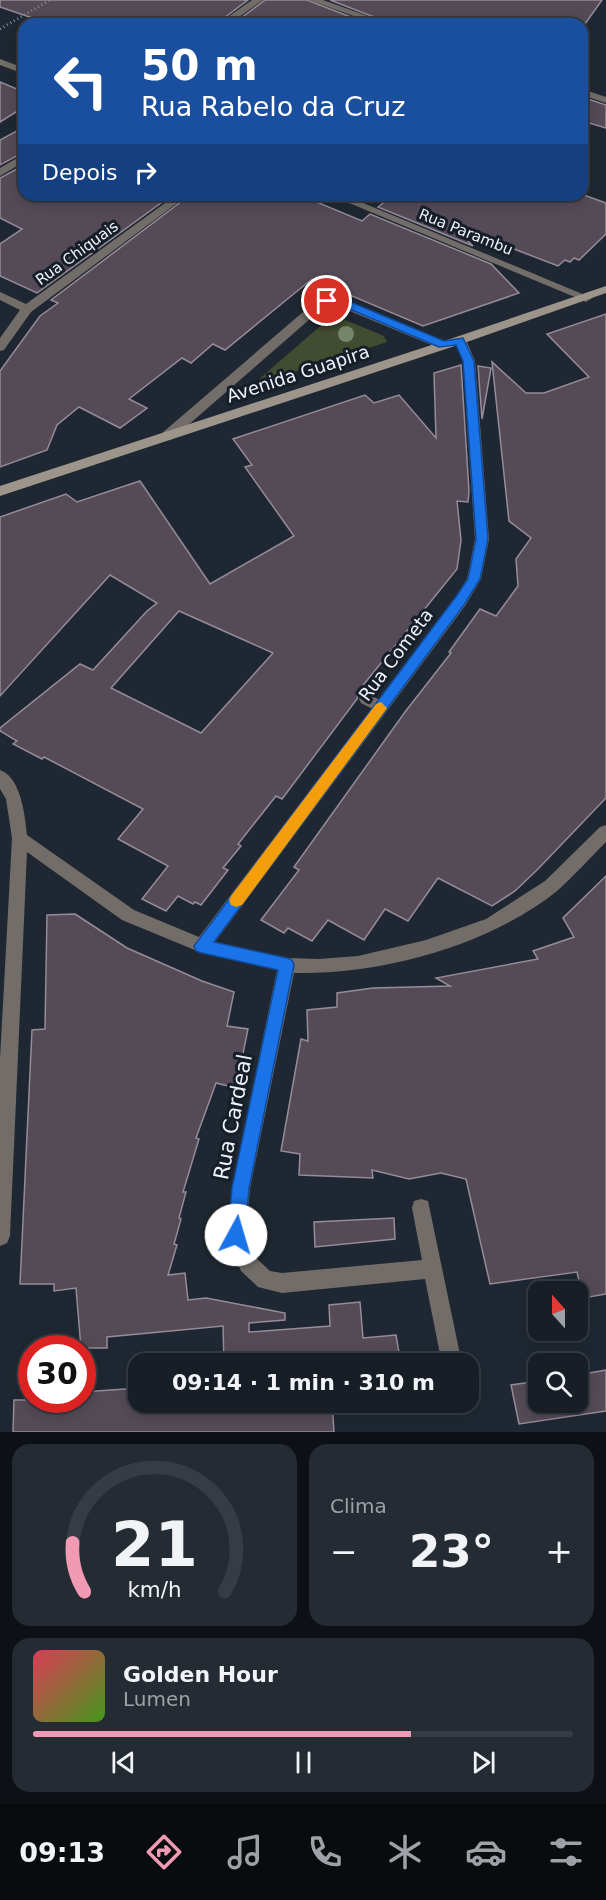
<!DOCTYPE html>
<html lang="pt">
<meta charset="utf-8">
<style>
:root{--surface:#171e26;--page:#242b32;--text:#f1f3f6;--muted:#9ea2a7;--line:#363c43;--accent:#f19ab3}
body{margin:0;font-family:"DejaVu Sans",sans-serif;background:var(--page);color:var(--text);height:100vh;display:flex;flex-direction:column;font-size:22px;white-space:nowrap}
*{box-sizing:border-box;margin:0}
p{font-size:20px;color:var(--muted)}
.icon{flex:none;width:33px;height:33px;fill:none;stroke:currentColor;stroke-width:2;stroke-linecap:round;stroke-linejoin:round}
.map{position:relative;height:1432px;overflow:hidden}
.panel{display:flex;flex-direction:column;gap:12px;padding:12px;background:#0d1015;flex:1}
.panel>*{flex:none}
.top-card{position:absolute;left:18px;top:18px;width:570px;height:183px;border-radius:18px;box-shadow:0 3px 15px #0003,0 0 0 2px var(--line);background:#1a4fa0;color:#fff;overflow:hidden}
.needle{width:39px;rotate:339deg}
.tools{position:absolute;left:528px;top:1281px;display:grid;gap:12px}
.tools a{display:grid;place-items:center;width:60px;height:60px;border-radius:12px;background:var(--surface);box-shadow:0 3px 15px #0003,0 0 0 2px var(--line);font-size:30px}
.speed{position:absolute;left:18px;top:1335px;display:flex;gap:12px;font-size:30px;font-weight:700;text-align:center}
.speed>*{display:grid;place-content:center;width:78px;height:78px;border-radius:50%;background:var(--surface);box-shadow:0 3px 15px #0003,0 0 0 2px var(--line);line-height:1}
.speed .limit{border:9px solid #d22;background:#fff;color:#111}
.pin{position:absolute;display:grid;place-items:center;width:51px;height:51px;color:#fff;margin:-26px;border:3px solid #fff;border-radius:50%;box-shadow:0 2px 6px #0007}
.me{position:absolute;width:66px;margin:-33px;rotate:6deg;stroke-linejoin:round;filter:drop-shadow(0 0 4px #0008)}
.turn{display:flex;align-items:center;gap:21px;height:126px;padding:0 24px;font-size:27px}
.turn .icon{width:78px;height:78px;stroke-width:2.5}
.turn b{display:block;font-size:42px;line-height:51px}
.then{display:flex;align-items:center;height:57px;padding:0 24px;background:#0003;gap:12px;font-size:22px}
.big{font-size:45px;font-weight:700;line-height:1.1}
.panel .widget{flex:1;display:flex;flex-direction:column;justify-content:center;gap:9px;min-width:0;padding:0 21px;border-radius:18px;background:var(--page)}
.panel .dial{align-items:center;gap:0}
.dial svg{height:156px;overflow:visible;fill:none;stroke:var(--line);stroke-width:7;stroke-linecap:round;text-anchor:middle}
.dial text{fill:var(--text);stroke:none}
.song{display:flex;align-items:center;gap:18px}
.cover{width:72px;height:72px;border-radius:9px;background:linear-gradient(135deg,hsl(350 70% 55%),hsl(100 70% 35%))}
.played{height:6px;border-radius:3px;background:linear-gradient(90deg,var(--accent) 70%,var(--line) 70%)}
.keys{display:flex;justify-content:space-around;direction:ltr}
.heat{display:flex;justify-content:space-between;align-items:center;font-size:33px;direction:ltr}
.panel .tiles{flex:1;display:grid;gap:12px;grid-template-columns:1fr 1fr}
.widget:last-child{grid-column:span 2}
.trip{position:absolute;left:128px;top:1353px;width:351px;height:60px;border-radius:18px;background:var(--surface);box-shadow:0 3px 15px #0003,0 0 0 2px var(--line);font-weight:700;line-height:60px;text-align:center}
.menu{display:flex;height:96px;justify-content:space-around;align-items:center;background:#090c0f;color:var(--muted)}
.menu .icon{width:42px;height:42px}
.menu .active{color:var(--accent)}
.menu b{font-size:27px;color:var(--text)}
.map>svg:first-child{display:block}
.green{fill:#424c31}
.building{fill:#554b57;stroke:#968b98;stroke-width:1.5;fill-rule:evenodd}
.lines{fill:none;stroke-linecap:round;stroke-linejoin:round}
.path{stroke:#838a93;stroke-width:3;stroke-dasharray:1 3;stroke-linecap:butt}
.service{fill:#726d68;fill-rule:evenodd}
.minor{fill:#726d68;fill-rule:evenodd}
.secondary{fill:#9d958c;fill-rule:evenodd}
.tree{fill:#748667}
.route{fill:#1a73e8;stroke:#114b97;stroke-width:1.5}
.slow{fill:#f59e0b}
.labels{text-anchor:middle;stroke-width:6;stroke-linejoin:round;paint-order:stroke}
.far-street-label{font-size:15px;fill:#eef3fb;stroke:#161e28}
.street-label{font-size:18px;fill:#eef3fb;stroke:#161e28}
.near-street-label{font-size:21px;fill:#eef3fb;stroke:#161e28}
</style>
<div class="map">
<svg width="606" height="1432" viewBox="0 0 606 1432">
<rect width="100%" height="100%" fill="#1f2832"/>
<path class="green" d="M333 315 384 336 387 342 251 386Z"/>
<g class="building">
<path d="M0 0H248L216 24H50L0 7Z"/>
<path d="M265 0H307L369 24H233Z"/>
<path d="M330 0H602L585 24H392Z"/>
<path d="M0 82 24 92V107L0 122Z"/>
<path d="M585 98 606 105V128L582 121V100Z"/>
<path d="M24 127V152L0 165V140Z"/>
<path d="M24 165V195H172L37 293 0 276V244L22 229 0 218V178Z"/>
<path d="M190 195H300L362 221 370 214 491 264 519 293 423 326 312 279 225 350 213 344 191 363 182 358 129 399 147 408 120 428 79 407 57 425 47 450 0 467V371L40 316 58 303 51 300Z"/>
<path d="M380 195H584L606 203V234L579 260 574 258 570 262 565 260 558 266 452 225 473 246 378 207 387 200 379 197Z"/>
<path d="M606 314V798L538 869 515 891 492 906 438 878 408 921 385 909 364 940 328 920 312 941 288 928 284 933 261 920 299 870 294 867 405 712 451 653 449 652 480 609 496 616 518 586 516 559 531 538 509 521 492 362 526 393H544L589 377 547 334Z"/>
<path d="M461 365 469 491 468 502 457 501 461 540 457 569 356 694 358 695 357 699 282 799 276 796 238 844 241 846 223 868 228 870 201 905 195 902 193 904 178 896 166 911 142 899 168 866 118 839 143 809 44 757 42 759 13 744 17 741 0 731V728L80 664 93 670 147 611 157 603 110 575 0 696V517L66 494 77 502 140 481 210 584 294 536 245 467 252 465 233 439 365 395 374 403 399 395 436 438 434 373ZM179 611 273 653 201 733 111 688Z"/>
<path d="M478 366 491 368 482 419Z"/>
<path d="M606 876V1294L583 1298 577 1272 490 1284 466 1179 441 1173 409 1179 372 1170 373 1178 299 1175 300 1154 281 1151 301 1039 308 1041 307 1010 337 1007V993L373 988 450 986 436 978 538 959 533 951 574 937 563 918Z"/>
<path d="M75 914 127 948 202 981 234 992 227 1026 248 1029 236 1088 216 1083 196 1138 199 1139 183 1192H186L179 1218 181 1219 174 1244 177 1245 168 1275 185 1273 188 1300 206 1298 285 1313V1320L249 1323V1332L330 1326 329 1305 360 1302 363 1338 396 1335 401 1364H224L223 1326 107 1337V1348H81L76 1288 54 1291V1284H20L32 1030 45 1029 47 915Z"/>
<path d="M394 1218 395 1239 315 1247 314 1222Z"/>
<path d="M606 1370V1411L519 1424 511 1385 538 1381V1402H578V1375Z"/>
<path d="M125 1389H138V1402H332L334 1432H13L14 1400H82V1392Z"/>
</g>
<g class="lines">
<path class="path" d="M0 29 50 0"/>
<path class="service" d="M366 693 386 703 388 707 386 711 381 713 361 703 359 699 361 695Z"/>
<g class="minor">
<path d="M252 0H263L229 24H218Z"/>
<path d="M309 0H323L390 24H376Z"/>
<path d="M0 59 24 68V74L0 65Z"/>
<path d="M582 89 606 97V103L582 95Z"/>
<path d="M24 154V162L0 176V168Z"/>
<path d="M176 195H188L31 312 4 350 0 351V338L20 310 0 300V292L26 304Z"/>
<path d="M330 195H344L592 298 586 302 582 300Z"/>
<path d="M337 297 449 345 443 349 439 348 335 305H329L318 312 171 440H161L160 437 161 434 310 306 323 299Z"/>
<path d="M460 336 466 340 475 361 489 539 481 579 465 606 215 942 287 958 319 959 358 956 426 940 486 919 545 881 600 827 606 825V842C590 858 574 876 557 891 489 946 380 975 294 973L250 1188 246 1235 255 1257 270 1271 282 1273 422 1260 412 1208 414 1201 421 1199 428 1201 462 1364H442L425 1279 282 1293 258 1287 241 1271 226 1235 232 1188 277 970 202 953 122 920 27 852 10 1236 7 1243 0 1246V1059L12 838 6 799 0 789V770C21 777 25 816 27 835L134 910 199 937 455 598 467 579 475 539 463 361 454 340Z"/>
<path d="M468 1397 470 1403 467 1410 460 1413 453 1410 450 1402H468Z"/>
</g>
<path class="secondary" d="M606 286V293L464 343 0 496V486L456 337Z"/>
</g>
<circle class="tree" cx="346" cy="334" r="8"/>
<path class="route" d="M323 298H341L444 341 463 338 474 361 488 539 480 579 464 605 214 942 287 958 292 960 294 965 249 1188 245 1235 242 1241 236 1243 230 1241 228 1235 232 1188 278 970 202 953 196 951 194 946 455 598 468 579 476 539 463 361 456 345 439 347 354 311 336 304 323 303Z"/>
<path class="slow" d="M381 702 387 708 385 711 242 905 236 907 231 905 229 900 231 896 376 704Z"/>
<g class="labels">
<g class="far-street-label">
<text transform="translate(466 232) rotate(22)" y="5">Rua Parambu</text>
<text transform="translate(77 253) rotate(-36)" y="5">Rua Chiquais</text>
</g>
<g class="street-label">
<text transform="translate(298 374) rotate(-18)" y="6">Avenida Guapira</text>
<text transform="translate(396 655) rotate(-53)" y="6">Rua Cometa</text>
</g>
<g class="near-street-label">
<text transform="translate(233 1117) rotate(-79)" y="7">Rua Cardeal</text>
</g>
</g>
</svg>
<div class="tools">
<a><svg class="needle" viewBox="-14 -14 28 28"><path d="M0-13l5 13h-10z" fill="#e53935"/><path d="M0 13l5-13h-10z" fill="#9ea2a7"/></svg></a>
<a><svg class="icon" aria-label="search" viewBox="0 0 24 24"><circle cx="10" cy="10" r="6"/><path d="M15 15l6 6"/></svg></a>
</div>
<div class="speed"><div class="limit">30</div></div>
<div class="pin" style="left:327px;top:301px;background:#d93025"><svg class="icon" aria-label="arrive" viewBox="0 0 24 24"><path d="M6 21V4h12l-3 4 3 4H6"/></svg></div>
<svg class="me" style="left:236px;top:1235px" viewBox="-20 -20 40 40"><circle r="19" fill="#fff"/><path d="M0-13L10 11 0 6-10 11z" fill="#1a73e8"/></svg>
<div class="trip">09:14 · 1 min · 310 m</div>
<div class="top-card">
<div class="turn"><svg class="icon" aria-label="left" viewBox="0 0 24 24"><path d="M17 20v-9H6M10 6l-5 5 5 5"/></svg><div><b>50 m</b>Rua Rabelo da Cruz</div></div>
<div class="then">Depois<svg class="icon" aria-label="right" viewBox="0 0 24 24"><path d="M7 20v-9h11M14 6l5 5-5 5"/></svg></div>
</div>
</div>
<section class="panel">
<div class="tiles">
<div class="widget dial"><svg viewBox="0 0 100 80">
<path d="M14 69A42 42 0 1 1 86 69"/>
<path d="M14 69A42 42 0 0 1 8 44" stroke="#f19ab3"/>
<text x="50" y="56" font-size="32" font-weight="700">21</text>
<text x="50" y="72" font-size="11">km/h</text>
</svg></div>
<div class="widget"><p>Clima</p>
<div class="heat"><a>−</a><b class="big">23°</b><a>+</a></div>
</div>
<div class="widget">
<div class="song"><i class="cover"></i><div><b>Golden Hour</b><p>Lumen</p></div></div>
<div class="played"></div>
<div class="keys"><svg class="icon" aria-label="previous" viewBox="0 0 24 24"><path d="M18 5L8 12l10 7zM5 5v14"/></svg><svg class="icon" aria-label="pause" viewBox="0 0 24 24"><path d="M8 5v14M16 5v14"/></svg><svg class="icon" aria-label="next" viewBox="0 0 24 24"><path d="M6 5l10 7-10 7zM19 5v14"/></svg></div>
</div>
</div>
</section>
<nav class="menu">
<b>09:13</b>
<svg class="icon active" aria-label="directions" viewBox="0 0 24 24"><path d="M12 3l9 9-9 9-9-9zM9 14v-3h6M13 9l2 2-2 2"/></svg>
<svg class="icon" aria-label="music" viewBox="0 0 24 24"><path d="M9 18V5l10-2v13"/><circle cx="6" cy="18" r="3"/><circle cx="16" cy="16" r="3"/></svg>
<svg class="icon" aria-label="phone" viewBox="0 0 24 24"><path d="M5 4h4l2 5-3 2q2 4 5 5l2-3 5 2v4C11 20 4 13 5 4z"/></svg>
<svg class="icon" aria-label="climate" viewBox="0 0 24 24"><path d="M12 3v18M4 7l16 10M4 17L20 7"/></svg>
<svg class="icon" aria-label="car" viewBox="0 0 24 24"><path d="M5 17H2v-5l4-1 3-4h7l3 4 3 1v5h-3M9 17h6M6 11h13"/><circle cx="7" cy="17" r="2"/><circle cx="17" cy="17" r="2"/></svg>
<svg class="icon" aria-label="filters" viewBox="0 0 24 24"><path d="M4 7h16M4 17h16"/><circle cx="9" cy="7" r="2"/><circle cx="15" cy="17" r="2"/></svg>
</nav>
